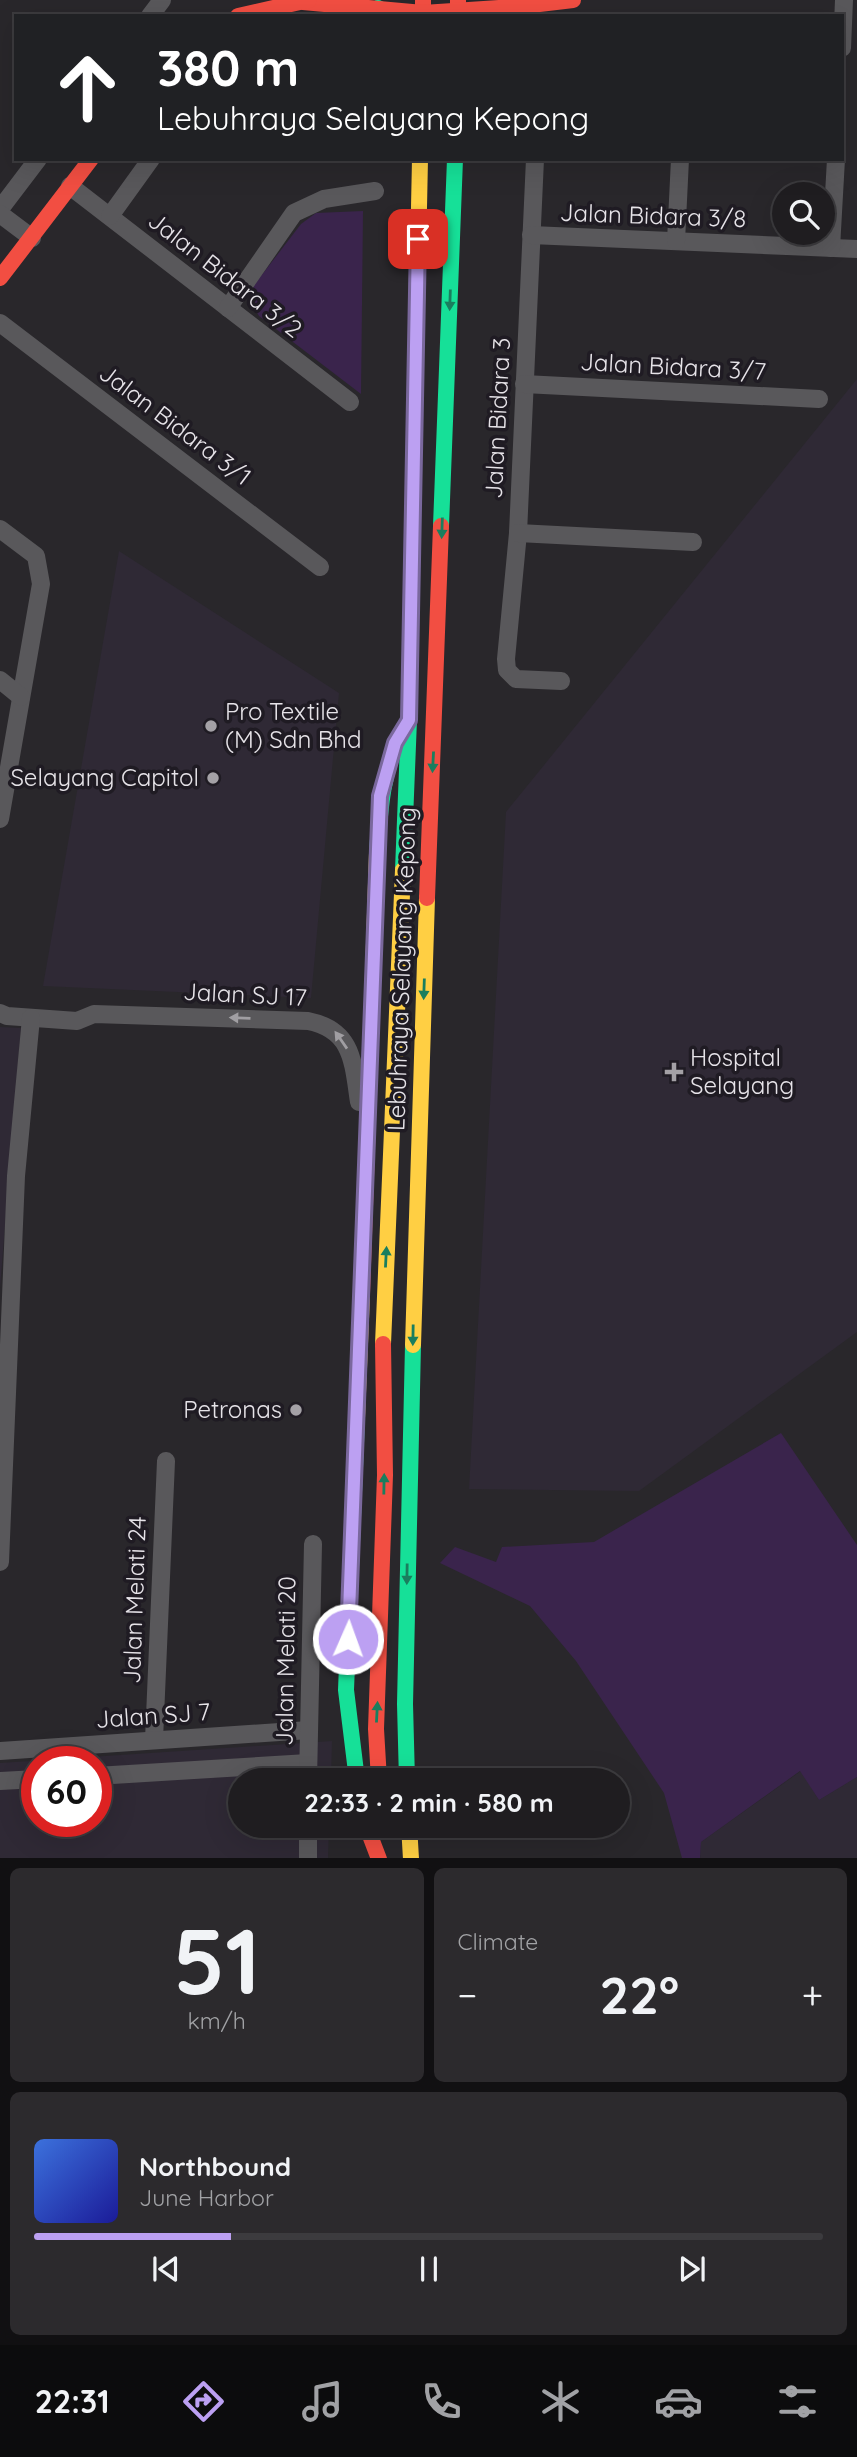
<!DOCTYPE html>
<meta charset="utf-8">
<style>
:root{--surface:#1f1d20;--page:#2c2a2d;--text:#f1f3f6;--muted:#a1a2a5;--line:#3c3b3e;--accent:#bca0f2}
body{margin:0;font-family:Quicksand,sans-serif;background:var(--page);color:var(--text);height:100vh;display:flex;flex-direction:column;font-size:26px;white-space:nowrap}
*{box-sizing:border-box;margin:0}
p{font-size:23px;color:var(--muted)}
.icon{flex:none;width:38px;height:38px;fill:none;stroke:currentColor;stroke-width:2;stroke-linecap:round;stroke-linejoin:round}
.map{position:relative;height:1858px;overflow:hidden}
.details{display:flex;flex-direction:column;gap:10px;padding:10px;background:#111012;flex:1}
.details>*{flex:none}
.top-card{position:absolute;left:14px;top:14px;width:830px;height:147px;border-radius:0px;box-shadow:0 7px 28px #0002,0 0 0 2px var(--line);background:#202124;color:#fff;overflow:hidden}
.fabs{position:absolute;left:772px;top:182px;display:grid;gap:14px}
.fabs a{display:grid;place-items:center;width:63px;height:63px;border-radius:50%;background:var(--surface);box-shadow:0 7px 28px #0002,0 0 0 2px var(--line);font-size:35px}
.speed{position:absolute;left:21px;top:1746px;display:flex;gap:14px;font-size:35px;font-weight:700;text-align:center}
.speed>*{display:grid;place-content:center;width:91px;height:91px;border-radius:50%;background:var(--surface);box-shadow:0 7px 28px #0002,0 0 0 2px var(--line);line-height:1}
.speed .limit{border:10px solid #d22;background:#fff;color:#111}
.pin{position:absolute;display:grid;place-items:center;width:60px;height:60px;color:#fff;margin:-30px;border-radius:14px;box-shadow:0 4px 10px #0006}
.me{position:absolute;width:77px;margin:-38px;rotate:2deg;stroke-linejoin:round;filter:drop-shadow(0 0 5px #0008)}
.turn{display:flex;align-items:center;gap:24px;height:147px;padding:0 28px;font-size:32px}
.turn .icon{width:91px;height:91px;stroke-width:2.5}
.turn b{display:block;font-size:49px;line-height:60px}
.big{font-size:52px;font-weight:700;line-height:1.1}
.details .tile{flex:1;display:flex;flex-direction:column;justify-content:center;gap:10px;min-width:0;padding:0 24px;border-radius:10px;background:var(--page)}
.details .dial{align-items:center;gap:0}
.dial b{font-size:91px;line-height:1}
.song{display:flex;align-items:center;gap:21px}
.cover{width:84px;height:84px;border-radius:10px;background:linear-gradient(135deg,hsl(220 70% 55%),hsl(240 70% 35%))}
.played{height:7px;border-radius:4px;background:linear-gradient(90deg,var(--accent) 25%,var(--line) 25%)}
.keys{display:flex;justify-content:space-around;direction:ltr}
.heat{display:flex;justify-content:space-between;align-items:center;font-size:38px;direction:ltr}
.details .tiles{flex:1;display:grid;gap:10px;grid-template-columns:1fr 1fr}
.tile:last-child{grid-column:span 2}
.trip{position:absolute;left:228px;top:1768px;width:402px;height:70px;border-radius:35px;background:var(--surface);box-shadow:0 7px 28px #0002,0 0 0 2px var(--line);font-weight:700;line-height:70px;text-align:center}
.tab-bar{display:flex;height:112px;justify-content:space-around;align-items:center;background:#0c0c0d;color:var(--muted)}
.tab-bar .icon{width:49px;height:49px}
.tab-bar .active{color:var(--accent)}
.tab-bar b{font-size:32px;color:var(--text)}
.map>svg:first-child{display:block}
.built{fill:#2f2935;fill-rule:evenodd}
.green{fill:#3a244c}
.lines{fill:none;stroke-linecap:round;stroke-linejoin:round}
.street{stroke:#59585b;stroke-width:18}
.fast{stroke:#16e098;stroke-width:16}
.slow{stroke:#ffcf43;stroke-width:16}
.jam{stroke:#f24e42;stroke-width:16}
.slow-bridge{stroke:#ffcf43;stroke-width:16}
.jam-bridge{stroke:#f24e42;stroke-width:16}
.oneway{fill:#1a7e5e}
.oneway2{fill:#a09ea2}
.route-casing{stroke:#7a689d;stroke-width:18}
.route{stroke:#bca0f2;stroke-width:12}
.poi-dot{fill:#a4a1a6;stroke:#1f1b23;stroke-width:2.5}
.labels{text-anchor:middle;stroke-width:7;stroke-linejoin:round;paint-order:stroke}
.street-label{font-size:24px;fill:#e6e3e8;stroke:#1f1b23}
.poi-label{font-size:24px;fill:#e6e3e8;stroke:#1f1b23;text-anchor:start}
</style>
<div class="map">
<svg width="857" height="1859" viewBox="0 0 857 1859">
<rect width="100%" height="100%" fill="#29272b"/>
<g class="built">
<path d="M857 379V1332L639 1491 469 1489 506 812Z"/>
<path d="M119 551 339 693 311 998 43 986Z"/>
<path d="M0 1027 21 1028 0 1288Z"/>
<path d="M332 1741 331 1780H240V1825H329L328 1858 0 1859V1763ZM37 1762H96V1822H37Z"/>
<path d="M801 1771 819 1800 857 1777V1858L700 1859 701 1842Z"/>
</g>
<g class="green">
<path d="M363 211 361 394 259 316 252 305 251 289 301 224 316 213Z"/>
<path d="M781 1433 857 1545V1777L819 1800 800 1771 701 1842 700 1858H682L664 1793 576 1661 530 1606 440 1563 455 1547 496 1562 502 1547 594 1542Z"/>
</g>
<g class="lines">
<g class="street">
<path d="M150 16 162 0"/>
<path d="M842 48 844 0"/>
<path d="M535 159 518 533 506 659 507 670 516 679 561 681"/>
<path d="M70 186 350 402"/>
<path d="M0 209 38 159"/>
<path d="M0 214 32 238"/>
<path d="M110 216 151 159"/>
<path d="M531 235 857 249"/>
<path d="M676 241 680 159"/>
<path d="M831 248 836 159"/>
<path d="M228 308 294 213 324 199 375 191"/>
<path d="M0 323 320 567"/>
<path d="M524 384 819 399"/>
<path d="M0 529 36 556 41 584 0 819"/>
<path d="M518 533 693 542"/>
<path d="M0 680 21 697"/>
<path d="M0 1013 7 1016 77 1021 94 1014 308 1021C353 1030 353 1062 359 1102"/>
<path d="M0 1562 16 1176 31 1018"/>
<path d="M154 1740 166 1461"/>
<path d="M0 1751 309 1730"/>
<path d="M96 1776 308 1763"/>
<path d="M308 1780 313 1544"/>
<path d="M0 1781 37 1779"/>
<path d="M308 1825V1859"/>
</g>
<g class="fast">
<path d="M378 8 393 16"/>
<path d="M441 526 455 159"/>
<path d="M377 853C380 811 382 772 401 734"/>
<path d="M403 870 409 720 416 352"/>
<path d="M357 1418 346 1690 357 1780"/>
<path d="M407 1780 405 1704 413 1345"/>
</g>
<g class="slow">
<path d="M494 16 514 7"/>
<path d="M416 352 420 159"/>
<path d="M383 1344 403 870"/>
<path d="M413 1345 427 898"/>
<path d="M357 1418 362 1294"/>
<path d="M409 1825 411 1859"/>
</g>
<g class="jam">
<path d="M423 0V16"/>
<path d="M458 0V16"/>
<path d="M303 2 423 13 514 7 573 0"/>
<path d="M238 16 309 0"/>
<path d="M0 278 91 159"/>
<path d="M427 898 441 526"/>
<path d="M379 1780 376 1729 385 1475 383 1344"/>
<path d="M366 1825 379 1859"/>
</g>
<path class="slow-bridge" d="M373 973 377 853"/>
<path class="jam-bridge" d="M362 1294 373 973"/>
</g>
<defs><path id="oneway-solid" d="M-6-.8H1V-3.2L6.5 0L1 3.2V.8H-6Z" transform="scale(1.75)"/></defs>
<g class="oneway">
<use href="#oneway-solid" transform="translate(450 300) rotate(92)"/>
<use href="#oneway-solid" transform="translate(442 528) rotate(92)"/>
<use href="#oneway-solid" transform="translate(433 762) rotate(93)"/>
<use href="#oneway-solid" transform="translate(424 989) rotate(92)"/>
<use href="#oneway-solid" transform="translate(386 1257) rotate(-87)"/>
<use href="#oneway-solid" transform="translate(413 1335) rotate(91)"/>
<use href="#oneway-solid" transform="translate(384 1484) rotate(-89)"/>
<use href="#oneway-solid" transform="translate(407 1574) rotate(91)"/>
<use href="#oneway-solid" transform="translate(377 1712) rotate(-87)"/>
</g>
<g class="oneway2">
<use href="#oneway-solid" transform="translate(240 1018) rotate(-178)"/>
<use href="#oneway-solid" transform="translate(341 1040) rotate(-125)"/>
</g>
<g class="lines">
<g class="route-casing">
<path id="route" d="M348 1639 380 796 395 743 409 720 418 239"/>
</g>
<use href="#route" class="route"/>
</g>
<g class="poi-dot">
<circle cx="211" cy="726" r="7"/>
<circle cx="213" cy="778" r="7"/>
<path d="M670.5 1061.5h7v7h7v7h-7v7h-7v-7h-7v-7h7z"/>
<circle cx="296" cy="1410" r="7"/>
</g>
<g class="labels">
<g class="street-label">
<text transform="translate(653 216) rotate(2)" y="8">Jalan Bidara 3/8</text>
<text transform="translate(225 275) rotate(38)" y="8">Jalan Bidara 3/2</text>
<text transform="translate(673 367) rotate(3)" y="8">Jalan Bidara 3/7</text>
<text transform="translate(498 418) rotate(-87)" y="8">Jalan Bidara 3</text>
<text transform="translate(175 425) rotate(37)" y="8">Jalan Bidara 3/1</text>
<text transform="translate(402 969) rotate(-88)" y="8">Lebuhraya Selayang Kepong</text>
<text transform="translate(245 995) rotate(3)" y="8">Jalan SJ 17</text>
<text transform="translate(135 1600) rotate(-88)" y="8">Jalan Melati 24</text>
<text transform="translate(286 1661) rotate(-89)" y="8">Jalan Melati 20</text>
<text transform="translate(153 1716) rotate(-4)" y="8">Jalan SJ 7</text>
</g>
<g class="poi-label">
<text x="225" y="720">Pro Textile<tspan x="225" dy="28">(M) Sdn Bhd</tspan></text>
<text x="199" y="786" text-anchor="end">Selayang Capitol</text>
<text x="690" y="1066">Hospital<tspan x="690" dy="28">Selayang</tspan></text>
<text x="282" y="1418" text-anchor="end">Petronas</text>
</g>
</g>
</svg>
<div class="fabs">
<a><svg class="icon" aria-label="search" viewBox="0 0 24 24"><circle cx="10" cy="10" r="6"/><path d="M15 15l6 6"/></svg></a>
</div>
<div class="speed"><div class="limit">60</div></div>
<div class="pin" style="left:418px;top:239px;background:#d93025"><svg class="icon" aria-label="arrive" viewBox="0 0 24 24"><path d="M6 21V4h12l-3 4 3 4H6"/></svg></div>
<svg class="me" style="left:348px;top:1639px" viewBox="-20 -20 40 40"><circle r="17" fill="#bca0f2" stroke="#fff" stroke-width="3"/><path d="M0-11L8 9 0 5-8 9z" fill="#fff"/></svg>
<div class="trip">22:33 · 2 min · 580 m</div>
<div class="top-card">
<div class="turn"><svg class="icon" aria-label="ahead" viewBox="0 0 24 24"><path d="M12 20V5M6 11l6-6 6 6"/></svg><div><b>380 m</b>Lebuhraya Selayang Kepong</div></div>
</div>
</div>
<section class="details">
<div class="tiles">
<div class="tile dial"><b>51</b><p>km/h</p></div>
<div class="tile"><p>Climate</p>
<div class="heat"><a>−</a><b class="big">22°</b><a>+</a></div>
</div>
<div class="tile">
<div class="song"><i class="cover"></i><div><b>Northbound</b><p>June Harbor</p></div></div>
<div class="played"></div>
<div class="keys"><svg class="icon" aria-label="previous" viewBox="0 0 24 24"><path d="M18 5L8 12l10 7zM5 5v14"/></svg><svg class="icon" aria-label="pause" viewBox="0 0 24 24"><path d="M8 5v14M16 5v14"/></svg><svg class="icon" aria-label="next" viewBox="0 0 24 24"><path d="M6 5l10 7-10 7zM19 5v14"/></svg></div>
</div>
</div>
</section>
<nav class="tab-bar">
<b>22:31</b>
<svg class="icon active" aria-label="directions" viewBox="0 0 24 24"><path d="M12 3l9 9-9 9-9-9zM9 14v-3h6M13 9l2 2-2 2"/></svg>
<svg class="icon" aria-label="music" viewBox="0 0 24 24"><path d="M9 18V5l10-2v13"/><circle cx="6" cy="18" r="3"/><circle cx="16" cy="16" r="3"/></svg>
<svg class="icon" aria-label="phone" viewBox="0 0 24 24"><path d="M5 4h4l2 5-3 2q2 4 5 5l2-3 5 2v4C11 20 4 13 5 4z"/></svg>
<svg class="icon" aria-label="climate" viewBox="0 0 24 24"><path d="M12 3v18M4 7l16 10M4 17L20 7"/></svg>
<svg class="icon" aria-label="car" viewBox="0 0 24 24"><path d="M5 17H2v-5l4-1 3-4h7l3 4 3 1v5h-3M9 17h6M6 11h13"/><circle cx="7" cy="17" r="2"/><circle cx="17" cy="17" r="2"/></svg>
<svg class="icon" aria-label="filters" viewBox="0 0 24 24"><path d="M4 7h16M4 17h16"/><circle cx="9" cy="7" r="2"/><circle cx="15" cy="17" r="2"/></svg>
</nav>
